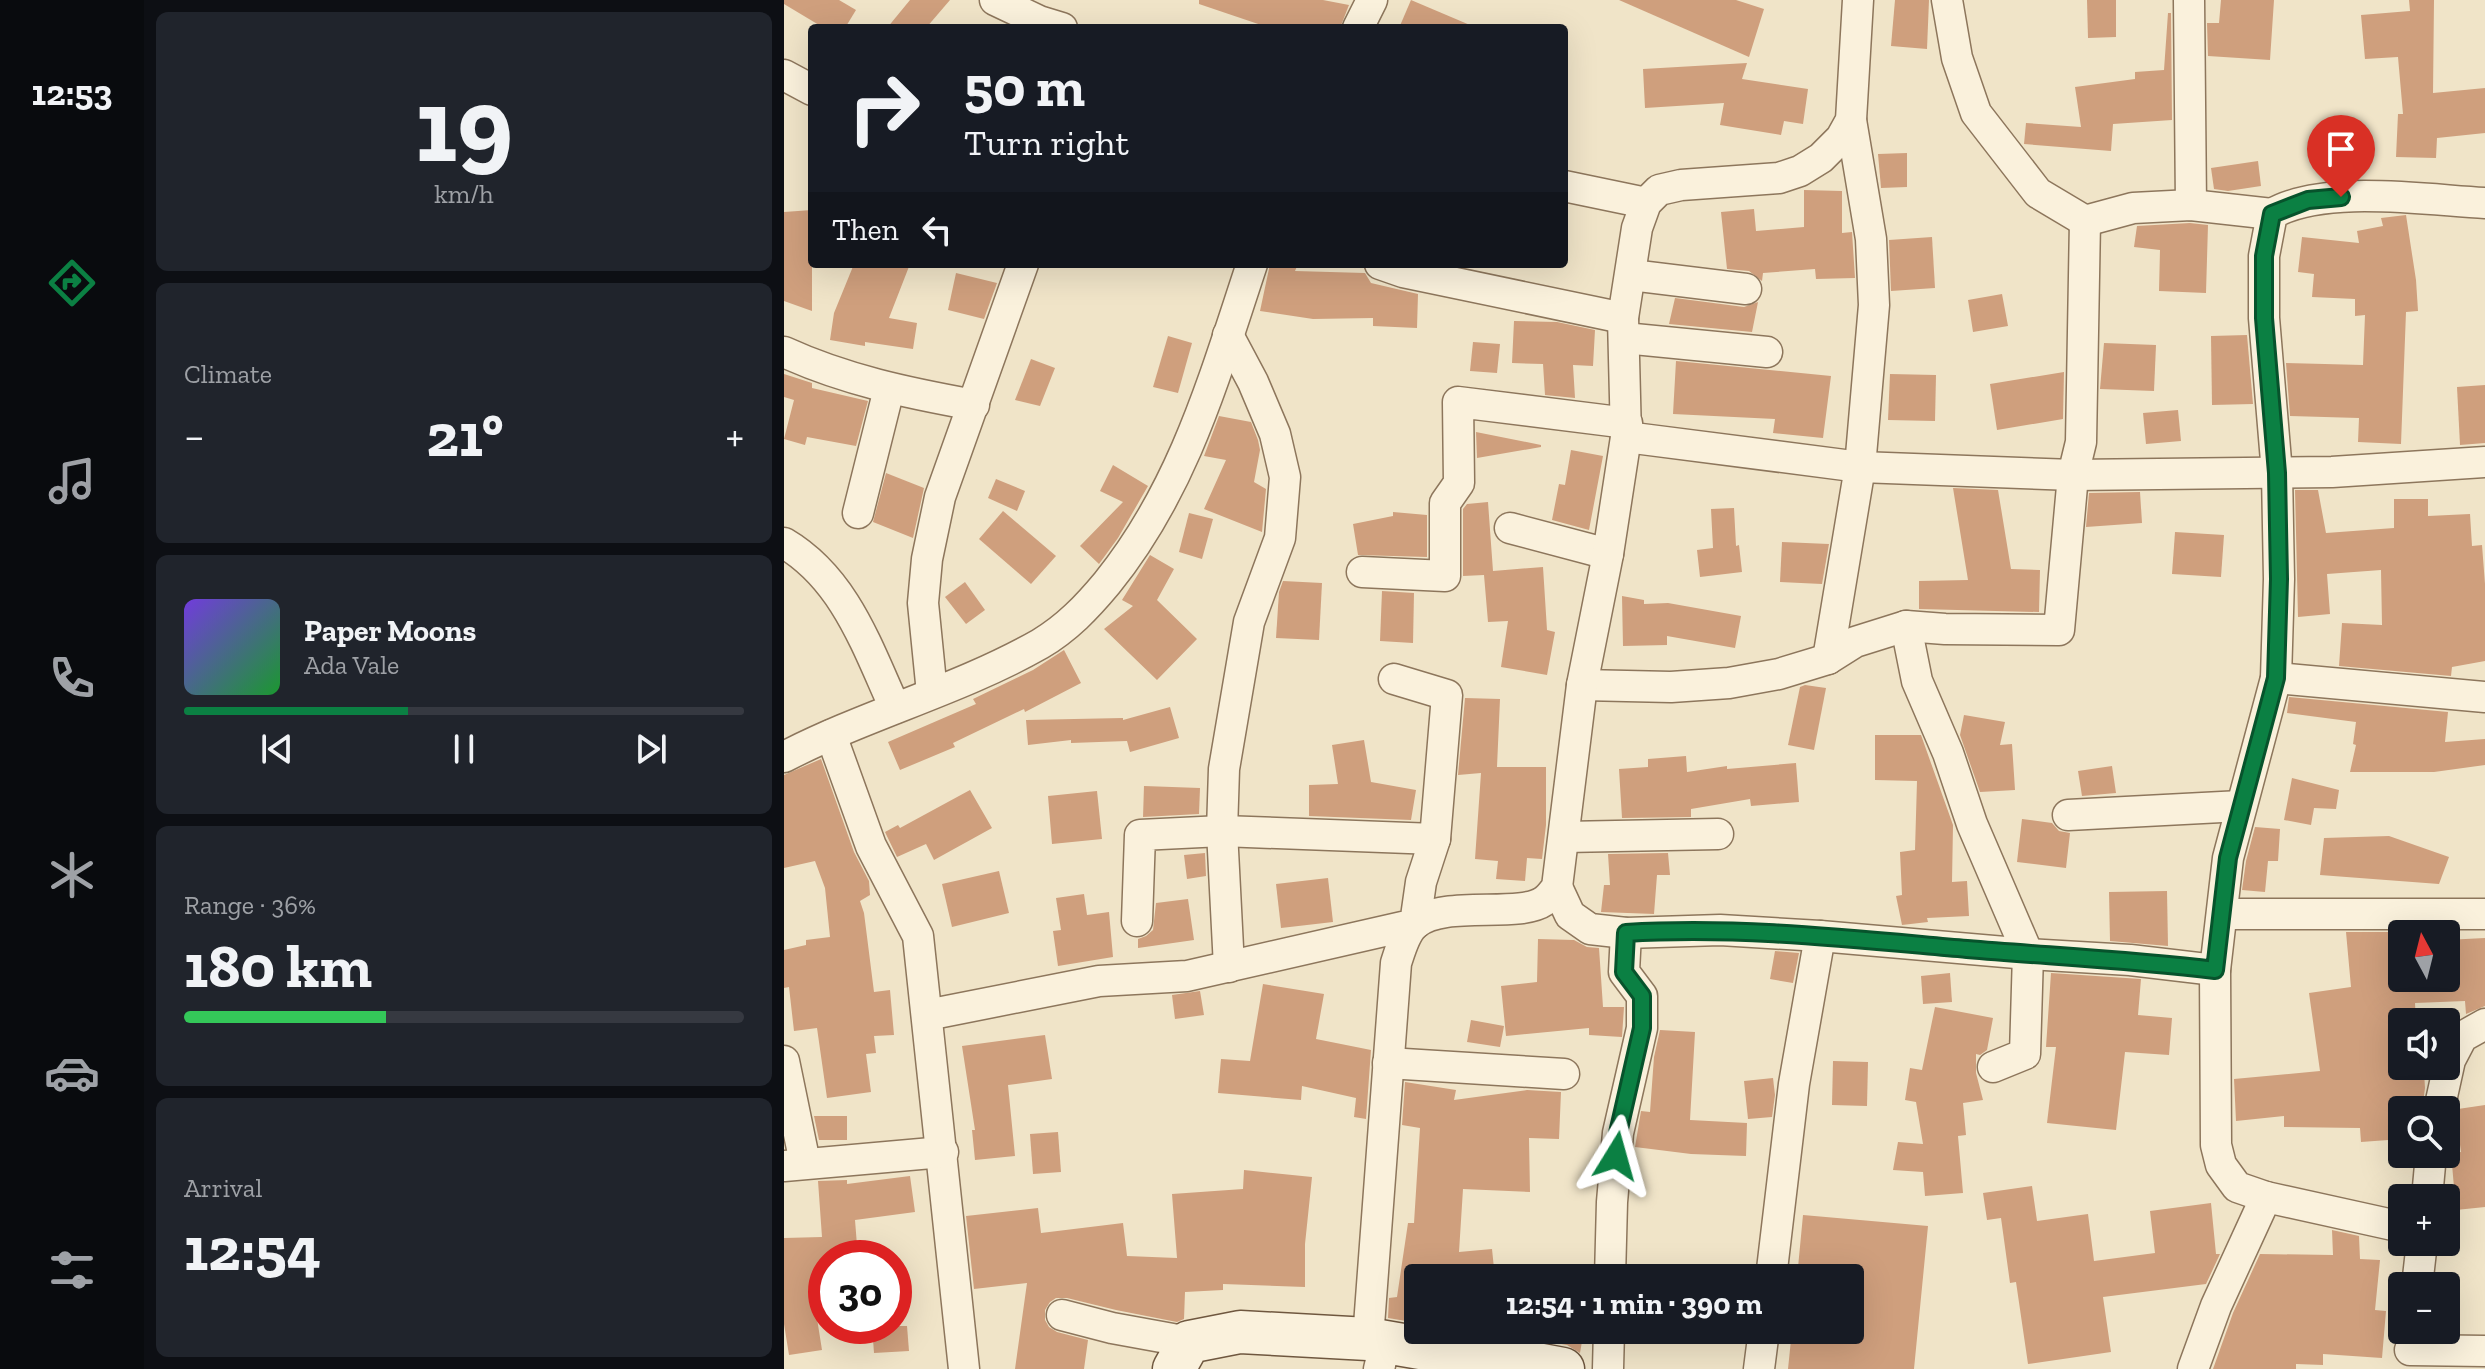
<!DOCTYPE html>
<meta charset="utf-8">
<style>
:root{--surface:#171b24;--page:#20242c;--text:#f1f3f6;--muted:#9ea1a6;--line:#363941;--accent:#0b8043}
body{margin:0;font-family:"Zilla Slab",serif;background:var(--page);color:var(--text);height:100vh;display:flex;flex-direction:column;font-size:30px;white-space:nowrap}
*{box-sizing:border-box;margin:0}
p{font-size:26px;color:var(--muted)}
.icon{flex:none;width:44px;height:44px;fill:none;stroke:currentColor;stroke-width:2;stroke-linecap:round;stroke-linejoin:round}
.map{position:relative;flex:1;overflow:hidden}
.drawer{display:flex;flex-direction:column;gap:12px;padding:12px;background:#0d0f14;width:640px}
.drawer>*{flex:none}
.top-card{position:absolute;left:24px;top:24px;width:760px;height:244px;border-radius:8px;box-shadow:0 8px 32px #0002;background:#171b24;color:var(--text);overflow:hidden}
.needle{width:52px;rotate:353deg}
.tools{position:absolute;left:1604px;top:920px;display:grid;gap:16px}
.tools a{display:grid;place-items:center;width:72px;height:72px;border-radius:8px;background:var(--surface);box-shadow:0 8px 32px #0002;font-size:40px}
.speed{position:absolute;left:24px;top:1240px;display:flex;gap:16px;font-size:40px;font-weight:700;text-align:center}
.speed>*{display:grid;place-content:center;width:104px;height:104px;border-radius:50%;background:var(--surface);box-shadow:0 8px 32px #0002;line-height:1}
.speed .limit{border:12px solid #d22;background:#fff;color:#111}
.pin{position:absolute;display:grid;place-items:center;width:68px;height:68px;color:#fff;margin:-82px -34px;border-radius:50% 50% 50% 0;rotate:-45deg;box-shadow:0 0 8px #0007}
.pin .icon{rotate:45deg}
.me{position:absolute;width:88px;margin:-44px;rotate:8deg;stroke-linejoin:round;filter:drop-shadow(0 0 6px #0008)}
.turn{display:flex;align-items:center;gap:28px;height:168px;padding:0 24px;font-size:36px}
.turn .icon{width:104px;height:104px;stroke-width:2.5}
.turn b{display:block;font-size:56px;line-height:68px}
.then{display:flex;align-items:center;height:76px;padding:0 24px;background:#0003;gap:16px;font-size:30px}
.big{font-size:60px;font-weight:800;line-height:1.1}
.drawer .card{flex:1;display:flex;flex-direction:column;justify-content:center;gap:12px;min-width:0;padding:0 28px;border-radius:12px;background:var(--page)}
.drawer .dial{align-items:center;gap:0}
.dial b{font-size:104px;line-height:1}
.song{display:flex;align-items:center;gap:24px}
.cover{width:96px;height:96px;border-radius:12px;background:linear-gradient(135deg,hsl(260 70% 55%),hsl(130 70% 35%))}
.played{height:8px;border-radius:4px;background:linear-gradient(90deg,var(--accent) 40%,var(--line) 40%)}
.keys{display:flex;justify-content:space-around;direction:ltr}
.heat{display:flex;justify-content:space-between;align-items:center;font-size:44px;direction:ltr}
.charge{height:12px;border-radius:6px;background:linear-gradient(90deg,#34c759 36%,var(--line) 0)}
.trip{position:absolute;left:620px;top:1264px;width:460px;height:80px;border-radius:8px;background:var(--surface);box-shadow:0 8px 32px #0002;font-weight:800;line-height:80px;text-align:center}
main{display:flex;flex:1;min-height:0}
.tabs{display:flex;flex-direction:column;width:144px;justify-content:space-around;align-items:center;background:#090b0e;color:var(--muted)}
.tabs .icon{width:56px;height:56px}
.tabs .current{color:var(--accent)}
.tabs b{font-size:36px;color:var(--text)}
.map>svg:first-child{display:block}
.building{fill:#cf9f7d}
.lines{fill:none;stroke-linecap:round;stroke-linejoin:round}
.street-casing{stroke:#8d765c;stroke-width:33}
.secondary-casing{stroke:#6f573f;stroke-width:45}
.street{stroke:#faf1dc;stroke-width:30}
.secondary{stroke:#faf1dc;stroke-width:42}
.route-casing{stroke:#07532c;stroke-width:20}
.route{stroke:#0b8043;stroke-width:14}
</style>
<main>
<nav class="tabs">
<b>12:53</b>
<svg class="icon current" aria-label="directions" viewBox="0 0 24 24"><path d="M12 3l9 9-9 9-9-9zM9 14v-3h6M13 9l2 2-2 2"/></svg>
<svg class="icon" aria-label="music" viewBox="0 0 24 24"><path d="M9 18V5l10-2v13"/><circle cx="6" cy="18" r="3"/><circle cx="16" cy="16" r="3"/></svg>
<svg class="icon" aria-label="phone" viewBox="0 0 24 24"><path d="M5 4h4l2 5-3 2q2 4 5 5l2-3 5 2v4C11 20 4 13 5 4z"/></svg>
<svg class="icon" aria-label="climate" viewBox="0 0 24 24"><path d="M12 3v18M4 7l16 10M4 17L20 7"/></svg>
<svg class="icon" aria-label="car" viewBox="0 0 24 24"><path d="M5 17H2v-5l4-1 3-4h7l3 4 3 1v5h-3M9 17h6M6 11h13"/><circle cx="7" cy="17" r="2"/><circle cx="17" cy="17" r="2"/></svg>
<svg class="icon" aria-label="filters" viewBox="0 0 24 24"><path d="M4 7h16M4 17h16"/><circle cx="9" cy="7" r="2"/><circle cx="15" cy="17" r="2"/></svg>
</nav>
<section class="drawer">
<div class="card dial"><b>19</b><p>km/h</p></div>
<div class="card"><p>Climate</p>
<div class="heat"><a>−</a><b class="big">21°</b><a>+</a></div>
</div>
<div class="card">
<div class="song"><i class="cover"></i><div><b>Paper Moons</b><p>Ada Vale</p></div></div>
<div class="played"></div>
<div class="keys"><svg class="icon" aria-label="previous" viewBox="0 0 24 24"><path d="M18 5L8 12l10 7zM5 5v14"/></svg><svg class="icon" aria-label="pause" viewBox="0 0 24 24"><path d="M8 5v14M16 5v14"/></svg><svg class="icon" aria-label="next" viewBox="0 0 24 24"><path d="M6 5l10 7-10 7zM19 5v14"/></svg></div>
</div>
<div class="card"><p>Range · 36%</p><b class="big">180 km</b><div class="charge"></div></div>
<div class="card"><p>Arrival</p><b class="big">12:54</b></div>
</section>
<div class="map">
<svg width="1701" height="1369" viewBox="0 0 1701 1369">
<rect width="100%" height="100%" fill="#f0e4c8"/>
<g class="building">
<path d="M0 0H55L72 10 61 28H40L0 4Z"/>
<path d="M126 0H166L142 28H103Z"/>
<path d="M415 0H539L565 5 556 28H486L415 4Z"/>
<path d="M627 0 693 28H615Z"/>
<path d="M835 0H952L980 9 965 57Z"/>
<path d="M1111 0H1145L1143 49 1107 46Z"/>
<path d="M1303 0H1332V37L1304 38Z"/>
<path d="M1437 0H1490L1486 60 1424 56 1423 23H1435Z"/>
<path d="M1625 0H1650L1649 93 1701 88V133L1653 138 1652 158 1612 157 1614 114H1619L1614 57 1581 59 1577 15 1626 11Z"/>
<path d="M1384 13H1387L1388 120 1329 124 1327 151 1240 144 1242 123 1297 127 1291 87 1351 79V72L1380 70Z"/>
<path d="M963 63 958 79 1024 89 1019 124 1000 121 997 135 936 125 940 103 861 108 859 69Z"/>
<path d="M1123 153V187L1097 188 1094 154Z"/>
<path d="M1474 161 1477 186 1444 191 1430 189 1427 168Z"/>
<path d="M1020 190 1058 191V233L1068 232 1071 278 1032 279 1031 269 979 273 978 281 965 271 943 269 937 212 970 209 972 231 1020 227Z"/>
<path d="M28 210V311L0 301V212Z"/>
<path d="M1622 215 1632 280 1634 311 1622 312 1617 444 1574 442 1575 418 1506 416 1502 363 1579 365 1581 315 1571 316V299L1528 297 1530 274 1514 272 1518 237 1575 243 1573 231 1599 226 1597 218Z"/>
<path d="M1406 223 1424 225 1422 293 1375 291 1376 250 1350 247 1353 226Z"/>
<path d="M1148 237 1151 288 1107 291 1105 240Z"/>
<path d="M70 264H126L105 318 133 323 129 349 81 342V346L46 340 50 313Z"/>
<path d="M486 264H514L511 271 581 273 587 283 634 294 633 328 589 326V318L529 319 476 311Z"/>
<path d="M172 273 213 283 200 319 164 310Z"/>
<path d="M1218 294 1224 326 1189 332 1184 300Z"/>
<path d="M891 298 960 307 974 302 968 332 885 324Z"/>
<path d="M730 321 773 322 811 330 809 366 789 365 791 398 761 395 759 364 728 363Z"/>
<path d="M1463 335 1469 404 1428 405 1427 336Z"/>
<path d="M384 336 408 343 394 393 369 387Z"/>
<path d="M689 342 716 344 713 373 686 371Z"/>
<path d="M1320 343 1372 345 1370 391 1316 389Z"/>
<path d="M247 359 271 368 256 406 231 400Z"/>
<path d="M892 361 1047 376 1039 438 989 433 991 419 889 414Z"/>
<path d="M1280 372 1279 419 1213 430 1206 384Z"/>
<path d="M0 374 28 383V388L84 401 72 446 23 437 21 445 0 439 10 400 0 397Z"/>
<path d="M1106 374 1152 375 1151 421 1104 420Z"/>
<path d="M1701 385V443L1676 445 1673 387Z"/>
<path d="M1394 410 1397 441 1362 444 1359 413Z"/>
<path d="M435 416 467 422 474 440 476 450 470 482 482 489 478 532 420 509 442 460 420 456Z"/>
<path d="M692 432 757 445V447L693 458Z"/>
<path d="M787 450 819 456 805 530 768 520 775 484 781 485Z"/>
<path d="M329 465 364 486 334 538 315 564 296 546 339 502 316 491Z"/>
<path d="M102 473 140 488 129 538 89 522Z"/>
<path d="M212 479 241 491 233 511 204 498Z"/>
<path d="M1169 488 1214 490 1227 569 1256 570 1255 612 1135 609V581L1184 580Z"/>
<path d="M1511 490H1534L1542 533 1610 528V499H1644V516L1686 514 1688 546 1698 545 1701 584V661L1668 667 1667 676 1555 666 1558 623 1598 625 1597 570 1543 574 1546 614 1514 617Z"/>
<path d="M1356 492 1358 523 1302 527 1305 493Z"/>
<path d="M704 502 709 571 759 567 763 630 771 632 763 675 717 667 724 621 704 622 700 575 679 576V509L683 504Z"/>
<path d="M950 508 952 546 955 545 958 572 916 577 913 550 929 548 927 509Z"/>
<path d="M219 511 272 556 247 584 195 539Z"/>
<path d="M609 512 643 515V557L574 555 569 524 609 516Z"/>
<path d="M405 513 429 519 418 559 395 552Z"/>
<path d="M1391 532 1440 535 1437 577 1388 574Z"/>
<path d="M998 542 1045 544 1038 584 996 582Z"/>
<path d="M366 555 390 569 373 600 413 639 373 680 320 629 349 606 338 600Z"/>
<path d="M499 581 538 583 535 640 492 638 495 592Z"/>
<path d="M181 582 201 610 182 624 161 597Z"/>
<path d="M598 591 630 593 629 643 596 641Z"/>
<path d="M838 596 860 600V604L884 603 957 616 951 648 883 636V645L839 646Z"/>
<path d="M280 650 297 683 241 712 240 709 169 743 171 747 116 770 104 742 192 704 189 699 249 670Z"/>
<path d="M1021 685 1042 688 1030 750 1004 745 1016 687Z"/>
<path d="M1505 697 1664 712 1661 742 1701 739V765L1650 772H1566L1572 745 1569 744 1572 722 1503 713Z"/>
<path d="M681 698 716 699 713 767H762V825L758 859 743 858 741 881 712 879 714 861 691 859 697 773 674 775Z"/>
<path d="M386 707 395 738 346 752 343 741 287 743V740L244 745 242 720 339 718V720Z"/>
<path d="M1180 715 1221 722 1216 745 1228 744 1231 790 1196 792 1176 735Z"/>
<path d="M1091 735H1137L1169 825 1168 882 1183 881 1185 916 1143 918 1144 922 1118 925 1112 896 1118 895 1116 852 1131 850 1133 781 1091 780Z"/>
<path d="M580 740 587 782 632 790 627 820 525 816V785L554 784 548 745Z"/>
<path d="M902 756 903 772 943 766V769L1012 763 1015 802 967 806 966 799 907 809V817L838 818 835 769 864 767V759Z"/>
<path d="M37 759 70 852 85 881 86 895 76 901 80 913 90 992 106 990 110 1035 90 1036 92 1053 82 1054 87 1092 43 1098 33 1028 10 1031 5 987 0 988V950L22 945V940L46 937 41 888 31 861 0 868V775Z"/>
<path d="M1328 766 1332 793 1298 796 1294 771Z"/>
<path d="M1508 778 1555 790 1552 809 1530 808 1527 825 1500 820Z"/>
<path d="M360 786 416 788 415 814 359 817Z"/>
<path d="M186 790 208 828 150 860 142 844 113 857 101 832 114 825 116 828Z"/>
<path d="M313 791 318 839 268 844 264 796Z"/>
<path d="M1238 819 1268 823 1275 831 1286 833 1282 868 1233 862Z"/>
<path d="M1471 827 1496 829 1494 861H1484L1481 892 1458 890 1462 861Z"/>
<path d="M1605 836 1665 857 1655 884 1536 875 1540 838Z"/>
<path d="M421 853 422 876 403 879 400 855Z"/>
<path d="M884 853 886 875H873L870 914 817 912 820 885H826L824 854Z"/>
<path d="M215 871 225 913 168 927 158 884Z"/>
<path d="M544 878 549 922 497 928 492 884Z"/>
<path d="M1383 891 1384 946 1326 941 1325 892Z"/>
<path d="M300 894 303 915 325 912 329 957 274 966 269 931 277 930 272 898Z"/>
<path d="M404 899 410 940 354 948V939L362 936 369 930 372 903Z"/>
<path d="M1562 932H1606L1611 978H1662V940L1701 938V1006L1682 1014 1681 1001 1631 1003 1632 1022H1618V1074L1640 1072 1641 1088 1638 1110H1618V1139L1577 1142 1576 1128 1500 1127V1116L1452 1121 1450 1079 1536 1071 1525 993 1567 987Z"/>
<path d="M754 939 790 940 803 947 815 948 819 1007H840L838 1037 805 1035V1028L722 1036 717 986 753 982Z"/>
<path d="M991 951 1015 953 1009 983 986 979Z"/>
<path d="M1166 973 1168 1002 1139 1004 1137 976Z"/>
<path d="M1267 973 1357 979 1354 1015 1388 1018 1385 1055 1341 1052 1332 1130 1263 1123 1272 1047H1262Z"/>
<path d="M479 984 540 994 532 1039 587 1050 582 1119 570 1117 572 1098 518 1086 517 1100 434 1093 437 1059 466 1061Z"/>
<path d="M416 991 420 1015 391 1019 388 995Z"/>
<path d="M1151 1007 1209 1018 1203 1050 1196 1055 1192 1054V1073L1199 1100 1179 1103 1182 1135 1174 1136 1179 1193 1141 1196 1139 1172 1109 1170 1114 1142 1139 1144 1132 1102 1121 1100 1126 1068 1138 1070Z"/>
<path d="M687 1020 720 1026 716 1047 683 1042Z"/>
<path d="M876 1030 911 1032 906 1120 963 1123 962 1156 907 1154 851 1147 857 1111 866 1112 870 1057Z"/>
<path d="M261 1035 268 1079 224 1085 231 1156 191 1160 188 1130H191L178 1046Z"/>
<path d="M1049 1061 1084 1062 1083 1106 1048 1105Z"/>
<path d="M989 1078 991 1095 988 1117 964 1119 960 1081Z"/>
<path d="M621 1082 672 1090 670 1100 743 1090 777 1092 775 1139 745 1138 746 1192 679 1189 675 1252 708 1249 711 1278H634V1323L604 1318 605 1298 613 1297 624 1223H630L636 1128 618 1125Z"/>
<path d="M1701 1105V1207L1672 1210 1667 1153 1677 1152 1672 1116 1674 1109Z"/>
<path d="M30 1116H63V1140H35Z"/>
<path d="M274 1132 277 1172 249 1174 246 1134Z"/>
<path d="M460 1170 528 1177 521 1244V1287L439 1284V1290L401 1292 400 1319 393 1322 332 1310 283 1298H272L266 1302 261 1310V1320L265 1327 273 1332 304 1340 300 1369H231L243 1283 190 1289 182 1216 254 1208 257 1233 339 1223 343 1256 393 1258 388 1194 459 1189Z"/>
<path d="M126 1176 131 1212 71 1220 74 1258H42V1285L28 1287 38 1350 5 1355 0 1324V1238L38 1237 34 1181 63 1180V1184Z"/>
<path d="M1248 1186 1253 1221 1304 1214 1310 1261 1371 1253 1366 1211 1427 1203 1432 1254H1436L1422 1284 1319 1297 1327 1352 1244 1364 1232 1282 1226 1283 1217 1218 1203 1220 1199 1193Z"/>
<path d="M1019 1215 1144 1226 1130 1369H1004L1008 1330H1066V1278H1013Z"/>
<path d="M1548 1230 1575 1236 1576 1259 1596 1260 1591 1310 1602 1311 1598 1358 1539 1354V1365L1512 1364V1369H1429L1449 1313 1476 1254 1549 1255Z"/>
<path d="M88 1326H123L125 1351 90 1353Z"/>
<path d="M756 1330H800L796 1353 783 1345 754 1340Z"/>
</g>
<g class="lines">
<g class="street-casing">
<g id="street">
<path d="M211 0 255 21 278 28"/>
<path d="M1163 0 1173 58 1192 113 1254 193 1301 221 1349 208 1407 205 1488 214"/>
<path d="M1405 0 1407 205"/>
<path d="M574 28 588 0"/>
<path d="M0 75 28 90"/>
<path d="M780 186 862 203"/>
<path d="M596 264 619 272 839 318"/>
<path d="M847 275 962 289"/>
<path d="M444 335 469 382 491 434 501 477 496 538 465 622 440 769 438 831 445 967"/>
<path d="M840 338 983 352"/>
<path d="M0 352C61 380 124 393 190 405"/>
<path d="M842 437 1076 467 1289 475 1548 472 1701 462"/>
<path d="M74 513 105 389"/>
<path d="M726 528 824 554"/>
<path d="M0 543C61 579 83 647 111 708"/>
<path d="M578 572 661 576V503L675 483 674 402 843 423"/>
<path d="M1122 626 1133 681 1164 753 1188 824 1244 954 1241 1054 1209 1067"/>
<path d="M1044 659 1076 467 1090 305 1087 239 1067 120"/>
<path d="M1492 678 1701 697"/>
<path d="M798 685 887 687 945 683 995 674 1044 659 1071 642 1122 626 1161 629 1275 630 1289 475 1297 442 1301 221"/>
<path d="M148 693 139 603 143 559 156 497 239 264"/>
<path d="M47 735 87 846 134 936 180 1369"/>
<path d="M0 757C83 714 175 690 256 644 283 628 303 607 323 583 400 488 430 378 468 264"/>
<path d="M1284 815 1457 806"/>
<path d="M781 837 934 834"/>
<path d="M773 887 786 915 806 929 842 933 936 930 1036 936 1244 954 1346 960 1431 970"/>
<path d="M1440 914H1701"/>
<path d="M353 921 356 835 438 831 651 839"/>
<path d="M143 1015 315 981 403 976 631 924 637 882 651 839 663 695 610 679"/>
<path d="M0 1061 21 1163"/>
<path d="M604 1063 780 1074"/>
<path d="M1655 1110 1666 1060 1678 1037 1701 1024"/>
<path d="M0 1166 159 1152"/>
<path d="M1643 1198 1647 1154"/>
<path d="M1618 1227 1482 1197 1453 1187 1437 1165 1432 1145 1431 970 1444 858 1492 678 1495 579 1493 473 1480 318V256L1488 214C1539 184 1642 200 1701 203"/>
<path d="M826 1278 828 1202 834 1133 858 1028V996L840 972 842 933"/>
<path d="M987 1278 1010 1084 1036 936"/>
<path d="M1633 1286 1638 1242"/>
<path d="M278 1315 328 1328 405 1342"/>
<path d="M584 1339 612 963C616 951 621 932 631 924 660 899 734 919 760 901 765 898 769 892 773 887L798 685 824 554 842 437 839 318 853 228 862 203 875 190 897 185 995 178 1016 171 1037 158 1057 138 1067 120 1074 0"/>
<path d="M1626 1350 1701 1351"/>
<path d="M595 1369 601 1344"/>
<path d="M824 1369 825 1330"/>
<path d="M975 1369 980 1330"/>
<path d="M1409 1369 1432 1306 1482 1197"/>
</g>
</g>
<g class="secondary-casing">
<path id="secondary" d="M390 1369 405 1342 456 1332 584 1339 665 1353H694L779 1369"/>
</g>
<use href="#street" class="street"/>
<use href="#secondary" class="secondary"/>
</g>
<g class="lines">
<g class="route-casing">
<path id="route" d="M832 1156 834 1133 858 1028V996L840 972 842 933C956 926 1069 939 1183 949 1266 956 1349 960 1431 970L1444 858 1492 678 1495 579 1493 473 1480 318V256L1488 214 1524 200 1557 197"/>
</g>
<use href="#route" class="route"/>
</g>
</svg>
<div class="tools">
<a><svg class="needle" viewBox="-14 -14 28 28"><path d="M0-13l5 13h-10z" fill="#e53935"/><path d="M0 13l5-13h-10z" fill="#9ea1a6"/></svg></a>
<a><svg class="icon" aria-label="sound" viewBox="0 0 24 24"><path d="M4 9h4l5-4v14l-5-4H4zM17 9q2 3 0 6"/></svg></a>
<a><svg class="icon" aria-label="search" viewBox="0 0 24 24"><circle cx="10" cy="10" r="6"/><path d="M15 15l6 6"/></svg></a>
<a>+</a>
<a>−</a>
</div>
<div class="speed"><div class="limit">30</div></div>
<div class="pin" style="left:1557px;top:197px;background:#d93025"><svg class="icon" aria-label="arrive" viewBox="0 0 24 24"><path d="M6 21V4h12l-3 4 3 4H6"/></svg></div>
<svg class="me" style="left:832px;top:1156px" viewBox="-20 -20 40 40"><path d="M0-17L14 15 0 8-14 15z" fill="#0b8043" stroke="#fff" stroke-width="4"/></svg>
<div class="trip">12:54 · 1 min · 390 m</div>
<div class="top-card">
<div class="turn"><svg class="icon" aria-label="right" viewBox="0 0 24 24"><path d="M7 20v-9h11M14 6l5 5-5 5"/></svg><div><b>50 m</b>Turn right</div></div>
<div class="then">Then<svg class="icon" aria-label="left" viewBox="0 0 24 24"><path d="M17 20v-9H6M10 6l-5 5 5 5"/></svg></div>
</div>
</div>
</main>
